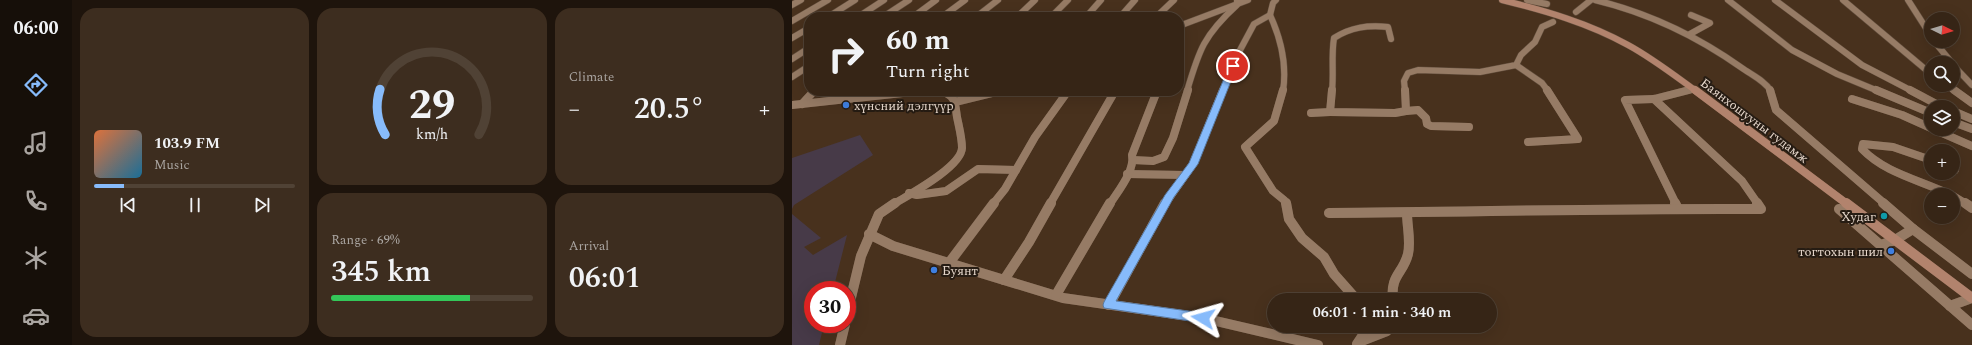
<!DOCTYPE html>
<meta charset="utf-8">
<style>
:root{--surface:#362516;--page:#3d2d1f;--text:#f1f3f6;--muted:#aaa5a1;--line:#504235;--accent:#87bbfb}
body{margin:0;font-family:Spectral,serif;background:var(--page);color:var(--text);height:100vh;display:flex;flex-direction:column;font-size:15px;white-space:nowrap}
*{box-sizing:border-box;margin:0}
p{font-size:13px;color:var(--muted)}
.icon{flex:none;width:22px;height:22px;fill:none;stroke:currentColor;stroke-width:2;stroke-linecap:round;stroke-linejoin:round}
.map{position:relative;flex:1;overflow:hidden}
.side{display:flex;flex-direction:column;gap:8px;padding:8px;background:#1e140c;width:720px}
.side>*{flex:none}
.banner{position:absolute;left:12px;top:12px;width:380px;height:84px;border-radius:16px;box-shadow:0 4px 16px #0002,0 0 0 1px var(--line);background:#362516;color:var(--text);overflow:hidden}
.needle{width:26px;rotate:95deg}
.tools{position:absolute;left:1132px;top:12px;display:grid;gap:8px}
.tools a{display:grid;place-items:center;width:36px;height:36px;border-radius:50%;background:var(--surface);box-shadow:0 4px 16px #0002,0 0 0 1px var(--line);font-size:20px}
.speed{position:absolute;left:12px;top:281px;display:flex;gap:8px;font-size:20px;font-weight:700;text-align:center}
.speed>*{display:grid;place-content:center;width:52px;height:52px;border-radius:50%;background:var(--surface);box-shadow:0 4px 16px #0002,0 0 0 1px var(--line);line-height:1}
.speed .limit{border:6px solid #d22;background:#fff;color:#111}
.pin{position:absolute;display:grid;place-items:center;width:34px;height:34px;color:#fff;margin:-17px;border:2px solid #fff;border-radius:50%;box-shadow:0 1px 4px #0007}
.me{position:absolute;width:44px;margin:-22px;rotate:278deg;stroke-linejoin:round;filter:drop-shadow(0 0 3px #0008)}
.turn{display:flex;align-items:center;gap:14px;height:84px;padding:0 16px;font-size:18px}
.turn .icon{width:52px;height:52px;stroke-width:2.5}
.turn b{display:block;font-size:28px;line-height:34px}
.big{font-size:30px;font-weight:600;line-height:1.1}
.side .tile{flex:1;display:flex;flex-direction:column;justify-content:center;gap:6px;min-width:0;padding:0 14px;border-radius:16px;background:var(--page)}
.side .dial{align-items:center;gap:0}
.dial svg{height:104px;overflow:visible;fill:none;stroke:var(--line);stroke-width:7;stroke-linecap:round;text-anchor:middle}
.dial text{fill:var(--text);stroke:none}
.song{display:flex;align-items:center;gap:12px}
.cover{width:48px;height:48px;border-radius:6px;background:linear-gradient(135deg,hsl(20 70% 55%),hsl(200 70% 35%))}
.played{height:4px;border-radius:2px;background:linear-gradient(90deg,var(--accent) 15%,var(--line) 15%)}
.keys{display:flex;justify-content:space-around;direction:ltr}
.heat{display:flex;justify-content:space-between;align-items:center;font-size:22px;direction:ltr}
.charge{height:6px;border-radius:3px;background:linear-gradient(90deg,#34c759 69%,var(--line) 0)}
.side .tiles{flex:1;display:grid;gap:8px;grid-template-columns:repeat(3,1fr)}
.tile:first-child{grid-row:span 2}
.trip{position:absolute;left:475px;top:293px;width:230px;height:40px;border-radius:20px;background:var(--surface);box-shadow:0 4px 16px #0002,0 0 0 1px var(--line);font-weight:600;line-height:40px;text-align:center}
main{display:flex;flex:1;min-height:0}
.menu{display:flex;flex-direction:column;width:72px;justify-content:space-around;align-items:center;background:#160f09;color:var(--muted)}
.menu .icon{width:28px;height:28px}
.menu .selected{color:var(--accent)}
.menu b{font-size:18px;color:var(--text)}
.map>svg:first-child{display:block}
.industrial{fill:#473a48}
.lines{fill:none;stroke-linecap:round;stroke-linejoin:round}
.street-far2-casing{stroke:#624e3d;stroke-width:7}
.street-far1-casing{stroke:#624e3d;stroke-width:8}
.street-casing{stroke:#624e3d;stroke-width:10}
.secondary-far2-casing{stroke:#624e3d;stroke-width:7}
.secondary-far1-casing{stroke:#624e3d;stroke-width:8}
.secondary-casing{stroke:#624e3d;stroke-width:10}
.street-far2{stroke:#967b65;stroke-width:6}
.street-far1{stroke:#967b65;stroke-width:8}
.street{stroke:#967b65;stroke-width:10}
.secondary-far2{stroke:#b2836d;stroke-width:6}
.secondary-far1{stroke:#b2836d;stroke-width:8}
.secondary{stroke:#b2836d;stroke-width:10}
.route{fill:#87bbfb;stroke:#587aa3}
.shop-dot{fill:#3f7fe0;stroke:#261c13;stroke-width:1.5}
.culture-dot{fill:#0f9aa8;stroke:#261c13;stroke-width:1.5}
.labels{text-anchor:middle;stroke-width:4;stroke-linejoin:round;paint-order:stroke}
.poi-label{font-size:13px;fill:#e7d8cc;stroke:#261c13;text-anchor:start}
.street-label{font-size:13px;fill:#e7d8cc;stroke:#261c13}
</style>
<main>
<nav class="menu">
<b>06:00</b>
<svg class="icon selected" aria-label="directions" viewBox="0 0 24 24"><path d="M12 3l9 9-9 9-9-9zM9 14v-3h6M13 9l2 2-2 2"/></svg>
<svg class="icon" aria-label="music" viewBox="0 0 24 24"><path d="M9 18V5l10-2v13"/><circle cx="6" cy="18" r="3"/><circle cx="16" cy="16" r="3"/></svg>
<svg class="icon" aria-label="phone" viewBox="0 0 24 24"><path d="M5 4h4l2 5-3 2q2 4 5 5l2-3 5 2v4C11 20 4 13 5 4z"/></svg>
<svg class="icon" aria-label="climate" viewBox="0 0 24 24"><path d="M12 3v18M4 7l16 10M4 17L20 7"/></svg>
<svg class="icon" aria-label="car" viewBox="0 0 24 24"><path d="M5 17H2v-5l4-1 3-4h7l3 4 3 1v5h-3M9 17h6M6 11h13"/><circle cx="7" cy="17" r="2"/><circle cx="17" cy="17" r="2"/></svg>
</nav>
<section class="side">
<div class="tiles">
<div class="tile">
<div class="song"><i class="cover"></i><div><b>103.9 FM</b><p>Music</p></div></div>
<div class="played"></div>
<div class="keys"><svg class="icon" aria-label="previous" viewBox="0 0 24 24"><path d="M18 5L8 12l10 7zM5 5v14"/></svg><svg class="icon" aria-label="pause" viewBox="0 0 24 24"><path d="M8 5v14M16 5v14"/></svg><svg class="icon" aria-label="next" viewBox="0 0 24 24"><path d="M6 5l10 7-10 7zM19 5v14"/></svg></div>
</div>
<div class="tile dial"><svg viewBox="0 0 100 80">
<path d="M14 69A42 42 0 1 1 86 69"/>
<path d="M14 69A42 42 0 0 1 10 34" stroke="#87bbfb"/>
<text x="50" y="56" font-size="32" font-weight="700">29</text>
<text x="50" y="72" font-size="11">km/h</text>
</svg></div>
<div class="tile"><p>Climate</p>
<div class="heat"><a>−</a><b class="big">20.5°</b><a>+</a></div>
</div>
<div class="tile"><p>Range · 69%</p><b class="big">345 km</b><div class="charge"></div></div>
<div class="tile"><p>Arrival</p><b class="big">06:01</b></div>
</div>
</section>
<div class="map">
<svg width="1180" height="345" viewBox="0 0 1180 345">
<rect width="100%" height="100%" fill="#48311d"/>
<g class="industrial">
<path d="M68 135 81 155 2 205 0 209V158Z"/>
<path d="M0 214 29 238 12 247 21 255 55 235 41 290H21V324H32L27 345H0Z"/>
</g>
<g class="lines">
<g class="street-far2-casing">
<g id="street-far2">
<path d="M735 0 755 4"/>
<path d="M803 0C857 13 905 36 950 68 960 75 973 81 979 91"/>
<path d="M936 0 1000 50 1045 74 1086 91"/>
<path d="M983 0 1070 65 1120 91"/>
<path d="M1051 0 1139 74"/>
<path d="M1116 0 1139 36"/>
<path d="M0 5 9 0"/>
<path d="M784 12 799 0"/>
<path d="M478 15C489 39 495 65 491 91"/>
<path d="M36 17 63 0"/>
<path d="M66 17 92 0"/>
<path d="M91 17 117 0"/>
<path d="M121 17 144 0"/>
<path d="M150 17 173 0"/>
<path d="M184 17 206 0"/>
<path d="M225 17 243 0"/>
<path d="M259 17 276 0"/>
<path d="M294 17 309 0"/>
<path d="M328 17 343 0"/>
<path d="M364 17 382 0"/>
<path d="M0 21 36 0"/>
<path d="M387 26 456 0"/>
<path d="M898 34 918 23 899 15"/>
<path d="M0 38 17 28"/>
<path d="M1142 41 1160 63"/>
<path d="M0 59 17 48"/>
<path d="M724 65 750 83 756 91"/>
<path d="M1161 65 1180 85"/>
<path d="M0 77 17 66"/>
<path d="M1154 85 1163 91"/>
<path d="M127 91H129"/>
<path d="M395 91C407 50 412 35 445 5V0"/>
<path d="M431 91 447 52 462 24 478 15 481 3 484 0"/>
<path d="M540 91C542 73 539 56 542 38 559 27 576 25 596 27L599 39"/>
<path d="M613 91 612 81 616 73 626 70 688 72 724 65 729 55 743 42 750 27 761 22"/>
<path d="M893 91 902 89"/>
</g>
</g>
<g class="street-far1-casing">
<g id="street-far1">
<path d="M491 90 482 121 453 147 481 191 492 200 494 204"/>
<path d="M540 90 538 112 603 113 614 111 613 90"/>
<path d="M978 90 984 110 1093 204"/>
<path d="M1084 90 1139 113"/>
<path d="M1118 90 1150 107"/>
<path d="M1162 90 1180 103"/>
<path d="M862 99 950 181 966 204"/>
<path d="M1060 99 1110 115 1139 128"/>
<path d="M163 102 208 91"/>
<path d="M10 104 22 91"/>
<path d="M0 105 129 91"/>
<path d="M614 111 626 110 634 118 635 124 639 126 677 127"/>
<path d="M1161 111 1180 119"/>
<path d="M519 113 538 112"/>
<path d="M1161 122 1180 129"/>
<path d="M1141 129 1180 146"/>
<path d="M736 142 786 139 755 90"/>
<path d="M341 160 361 161 372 157 381 138 396 90"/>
<path d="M1139 160 1101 147 1071 144 1070 149C1094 174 1129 180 1159 195"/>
<path d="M1161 169 1163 170"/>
<path d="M335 174 393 175"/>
<path d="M117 193 125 195 154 191 186 169 224 170"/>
<path d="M1161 196 1174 204"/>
<path d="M102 204C118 194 169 167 170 148 170 138 167 127 165 117 163 103 164 96 149 91"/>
<path d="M201 204 213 189 243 137 276 91"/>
<path d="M258 204 323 91"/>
<path d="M318 204C326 191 343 171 340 155L365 91"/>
<path d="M373 204 401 164 431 90"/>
<path d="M884 204 833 100 862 99 897 90"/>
</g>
</g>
<g class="street-casing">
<g id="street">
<path d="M494 203 497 219 510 238 532 257 542 274 565 300"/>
<path d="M883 203 886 209"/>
<path d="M1173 203 1180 208"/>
<path d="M1047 209 1180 325"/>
<path d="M537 213C681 212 825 208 969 209L965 203"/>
<path d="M1121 229 1180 274"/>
<path d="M77 234 101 246 271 298 411 318 526 345"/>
<path d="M1089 245 1103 240 1121 229 1091 203"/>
<path d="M157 263 202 203"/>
<path d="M212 280 237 242 259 203"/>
<path d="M264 295 318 203"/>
<path d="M601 300C598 275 611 274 616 254 619 241 615 226 615 213"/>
<path d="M317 305 373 203"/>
<path d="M1158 306 1180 298"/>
<path d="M55 314 69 256 87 214 103 203"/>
<path d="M630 326 637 327"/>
<path d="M567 342 595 331 598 326"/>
<path d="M565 344 571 335 569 326"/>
<path d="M48 345 53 324"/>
</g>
</g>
<g class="secondary-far2-casing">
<path id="secondary-far2" d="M710 0C754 11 796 23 836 45 860 58 882 75 904 91"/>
</g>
<g class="secondary-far1-casing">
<path id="secondary-far1" d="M903 90 1055 204"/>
</g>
<g class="secondary-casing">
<path id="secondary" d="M1054 203 1180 298"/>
</g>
<use href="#street-far2" class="street-far2"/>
<use href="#street-far1" class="street-far1"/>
<use href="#street" class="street"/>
<use href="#secondary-far2" class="secondary-far2"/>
<use href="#secondary-far1" class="secondary-far1"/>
<use href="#secondary" class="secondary"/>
</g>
<path class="route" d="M438 64 445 66 406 164 382 197 324 301 411 313 415 315 417 318 415 321 411 323 312 308 311 305 312 302 373 195 397 163Z"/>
<g class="shop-dot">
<circle cx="54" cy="105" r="4"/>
<circle cx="1099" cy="251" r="4"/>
<circle cx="142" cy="270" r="4"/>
</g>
<circle class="culture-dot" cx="1092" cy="216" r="4"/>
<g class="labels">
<g class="poi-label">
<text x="62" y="110">хүнсний дэлгүүр</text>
<text x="1084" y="221" text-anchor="end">Худаг</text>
<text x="1091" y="256" text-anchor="end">тогтохын шил</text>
<text x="150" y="275">Буянт</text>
</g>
<g class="street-label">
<text transform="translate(963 120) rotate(37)" y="5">Баянхошууны гудамж</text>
</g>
</g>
</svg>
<div class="tools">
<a><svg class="needle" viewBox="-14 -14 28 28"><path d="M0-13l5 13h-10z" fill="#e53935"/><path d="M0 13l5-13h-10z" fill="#aaa5a1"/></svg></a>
<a><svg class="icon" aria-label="search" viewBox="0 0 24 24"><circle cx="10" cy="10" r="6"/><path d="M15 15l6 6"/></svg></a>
<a><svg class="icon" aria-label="layers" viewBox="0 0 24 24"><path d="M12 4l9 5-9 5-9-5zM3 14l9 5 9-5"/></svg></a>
<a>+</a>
<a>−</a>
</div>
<div class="speed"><div class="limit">30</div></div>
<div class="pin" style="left:441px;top:66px;background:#d93025"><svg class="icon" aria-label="arrive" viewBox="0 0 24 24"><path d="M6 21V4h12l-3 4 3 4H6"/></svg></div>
<svg class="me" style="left:411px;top:318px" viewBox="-20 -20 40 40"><path d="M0-17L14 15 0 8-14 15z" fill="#87bbfb" stroke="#fff" stroke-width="4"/></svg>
<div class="trip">06:01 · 1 min · 340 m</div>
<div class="banner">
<div class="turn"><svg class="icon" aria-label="right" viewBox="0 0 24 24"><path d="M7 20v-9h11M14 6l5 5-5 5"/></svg><div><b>60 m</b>Turn right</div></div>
</div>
</div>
</main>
